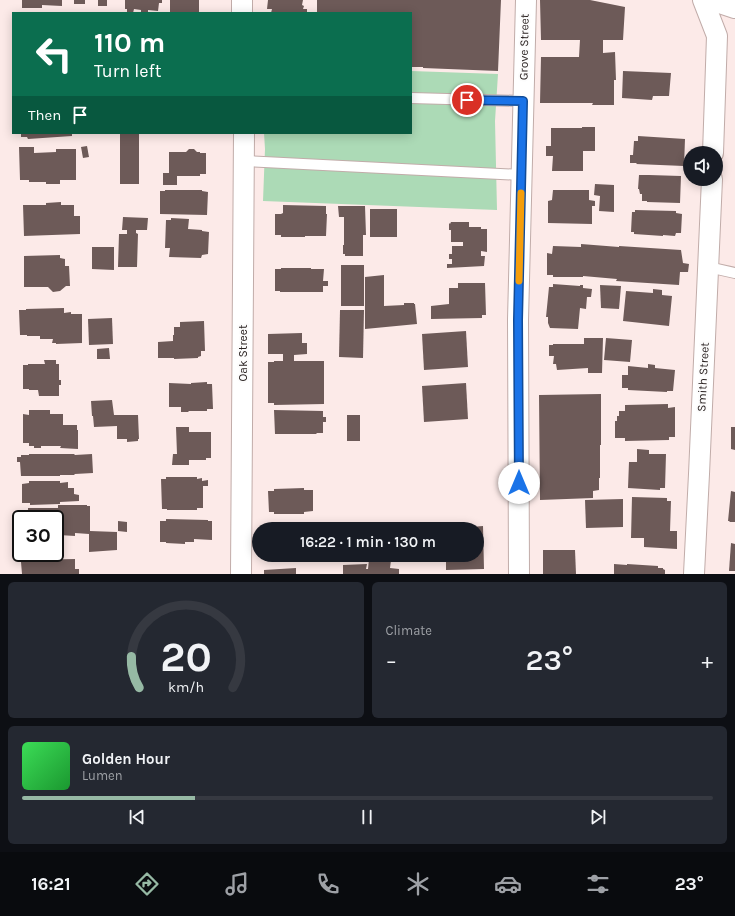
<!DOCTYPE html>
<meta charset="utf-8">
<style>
:root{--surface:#171b24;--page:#242831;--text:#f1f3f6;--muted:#9ea1a6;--line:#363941;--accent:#96b9a4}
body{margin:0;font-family:Karla,sans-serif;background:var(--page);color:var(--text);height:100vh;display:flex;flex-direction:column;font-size:15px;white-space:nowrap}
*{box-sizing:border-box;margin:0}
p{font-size:13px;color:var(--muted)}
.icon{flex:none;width:22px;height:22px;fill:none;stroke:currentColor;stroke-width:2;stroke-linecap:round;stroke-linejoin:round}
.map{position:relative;height:574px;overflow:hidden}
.sheet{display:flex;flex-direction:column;gap:8px;padding:8px;background:#0d0f14;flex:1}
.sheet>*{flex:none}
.top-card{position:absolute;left:12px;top:12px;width:400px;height:122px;border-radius:0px;box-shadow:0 2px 10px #0003;background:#0b6e4f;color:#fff;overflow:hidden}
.controls{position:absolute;left:683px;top:146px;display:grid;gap:8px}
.controls a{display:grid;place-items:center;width:40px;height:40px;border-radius:50%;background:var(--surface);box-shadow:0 2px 10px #0003;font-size:20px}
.speed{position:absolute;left:12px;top:510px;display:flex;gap:8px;font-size:20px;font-weight:700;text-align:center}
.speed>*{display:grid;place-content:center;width:52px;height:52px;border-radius:50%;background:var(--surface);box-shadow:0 2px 10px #0003;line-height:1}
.speed .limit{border:2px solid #111;border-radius:6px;background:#fff;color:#111}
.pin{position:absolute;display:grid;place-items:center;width:34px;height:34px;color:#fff;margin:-17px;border:2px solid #fff;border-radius:50%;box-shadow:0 1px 4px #0007}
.me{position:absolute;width:44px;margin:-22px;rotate:0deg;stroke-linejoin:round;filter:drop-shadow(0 0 3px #0008)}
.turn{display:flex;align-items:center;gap:14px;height:84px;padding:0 16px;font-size:18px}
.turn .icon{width:52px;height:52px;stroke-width:2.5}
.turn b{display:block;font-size:28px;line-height:34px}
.then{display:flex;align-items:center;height:38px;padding:0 16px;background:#0003;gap:8px;font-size:15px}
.big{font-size:30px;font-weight:600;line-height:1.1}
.sheet .card{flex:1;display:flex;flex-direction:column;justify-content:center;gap:6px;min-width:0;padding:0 14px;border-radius:6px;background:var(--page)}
.sheet .dial{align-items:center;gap:0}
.dial svg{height:104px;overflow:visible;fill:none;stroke:var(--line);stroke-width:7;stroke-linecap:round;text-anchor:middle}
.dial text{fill:var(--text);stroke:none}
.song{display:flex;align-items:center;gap:12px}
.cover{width:48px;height:48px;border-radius:6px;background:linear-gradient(135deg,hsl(130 70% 55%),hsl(130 70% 35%))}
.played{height:4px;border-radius:2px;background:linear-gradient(90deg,var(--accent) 25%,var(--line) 25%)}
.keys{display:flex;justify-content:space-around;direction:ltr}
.heat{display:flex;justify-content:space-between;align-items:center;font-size:22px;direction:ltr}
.sheet .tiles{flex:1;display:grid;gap:8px;grid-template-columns:1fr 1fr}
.card:last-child{grid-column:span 2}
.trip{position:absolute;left:252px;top:522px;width:232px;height:40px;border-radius:20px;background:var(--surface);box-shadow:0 2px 10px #0003;font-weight:600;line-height:40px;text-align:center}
.tabs{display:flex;height:64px;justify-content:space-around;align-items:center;background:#090b0e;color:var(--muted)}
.tabs .icon{width:28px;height:28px}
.tabs .selected{color:var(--accent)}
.tabs b{font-size:18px;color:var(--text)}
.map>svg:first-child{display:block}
.green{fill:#acdab6}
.building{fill:#6d5a58}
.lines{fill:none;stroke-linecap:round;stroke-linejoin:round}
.lane-casing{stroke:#c1aca9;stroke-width:12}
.street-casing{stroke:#c1aca9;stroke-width:22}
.secondary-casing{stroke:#c1aca9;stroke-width:24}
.lane{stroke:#fff;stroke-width:10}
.street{stroke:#fff;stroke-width:20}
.secondary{stroke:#fff;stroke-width:22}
.route-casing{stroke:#114b97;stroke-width:10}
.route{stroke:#1a73e8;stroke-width:7}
.slow{stroke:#f59e0b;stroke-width:7}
.labels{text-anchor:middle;stroke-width:4;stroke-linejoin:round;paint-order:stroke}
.street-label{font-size:12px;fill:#2a2221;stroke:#fcfcfc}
</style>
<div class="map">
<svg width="735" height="574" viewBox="0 0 735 574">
<rect width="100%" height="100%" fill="#fceae8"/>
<path class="green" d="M411 71 498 74 495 121 497 210 263 201 265 149 264 133H411Z"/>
<g class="building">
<path d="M22 0H62V6L42 5V8H22Z"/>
<rect x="74" y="0" width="11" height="4"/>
<rect x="98" y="0" width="9" height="6"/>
<path d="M125 0H162V3H159L158 11 148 10V13H141V10L134 9 133 13H127V9H125Z"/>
<rect x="170" y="0" width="29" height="13"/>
<path d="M268 0H303L302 5 304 6 303 9H307V13H271L272 9H267Z"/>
<path d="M317 0H501L498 71 423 68V67H411V13H317Z"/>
<path d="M540 0H590L625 7 623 40H603V53L615 52 616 80H614V105H592L593 103H540L541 57H579L580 40H541Z"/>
<path d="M623 71 671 73 669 96H653L652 100 622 98Z"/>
<path d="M582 127H595V151H583V171H552L553 156H546V146H551V128H582Z"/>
<path d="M21 133H72V136L28 139 27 137H21Z"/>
<rect x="120" y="133" width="19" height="51"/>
<path d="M638 136 685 139 684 166 636 164 637 163H630V155H633L634 141H638Z"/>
<path d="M87 146 89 157 83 158 81 147Z"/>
<path d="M19 147H34V153L56 152V149H76V180H60V184H46V182H29V180H20Z"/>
<path d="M189 149H194L197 152H200V153H206V174H200V176H177V185H163V173H169V152H186Z"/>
<path d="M639 175H649L681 176 680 203 647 202V201H642V194H640L639 189H638Z"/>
<path d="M595 184 614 185V212L599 211 600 196 594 195Z"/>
<path d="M165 190H202V191L208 192 207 215 160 214V191H165Z"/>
<path d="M553 190H589V200L595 201V206H592V224L548 223V201L552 200Z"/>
<path d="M61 202V205H74V216H80V234L24 236 23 205H46V203Z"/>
<path d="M283 205 326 206V214H327L326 236H305V237H281V235H275V214H281L283 213Z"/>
<path d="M338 206H365L366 235H363V256H345V254H343V245H344V217H339Z"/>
<rect x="370" y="209" width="27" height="28"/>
<path d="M635 210 676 211V213L682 214 681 233H676L675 236 663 235V236L634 234V232H631L632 212H635Z"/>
<path d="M123 217 148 218 147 230H136V233L138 234 137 267H118L119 234H127V230H122Z"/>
<path d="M171 218 189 219 188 229 202 230V231L209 232 208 254 202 255 201 258 169 257 170 248H165L166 220H171Z"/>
<path d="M451 222H469V227H481V229H487V252L481 251V256H485L484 266 447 268V264H452V259H449V254H452V246H463V242H451V230H449V223L450 224Z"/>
<path d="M581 244 619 247V246L681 250 683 263 689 264 688 272H680L679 285 616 281 617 279 583 276V277H553V275H547V253L552 254 553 246 581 247Z"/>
<path d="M92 247H114V270L92 269Z"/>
<path d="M60 255V258L65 259V266H69L70 286H66L60 291 53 292 48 287H24V256Z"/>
<rect x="341" y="265" width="23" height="41"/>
<path d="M281 268H311V269H324L323 281H328V286H323V292H280V291H275V269H281Z"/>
<path d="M384 275V306L404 305V303H414V304H415L417 324 365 329V277Z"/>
<path d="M458 283H485L486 315H482V318L431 319V306L449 304V288H458Z"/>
<path d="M553 284 580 286V285H583V288L592 289 591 297H587L586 309 580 308 578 329 550 328 548 323V317H546L549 287H553Z"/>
<path d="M600 285 621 286 619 309 601 308Z"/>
<path d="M653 289 662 290V295L672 296 669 326 623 321 626 291 653 293Z"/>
<path d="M64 308V313L71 312V314H82V343L56 344V343H52L53 339H40V336H27V335H20L19 310H26V309Z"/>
<path d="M340 310H364L363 358 339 357Z"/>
<path d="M112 318 113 344 89 345 88 319Z"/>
<path d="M204 321 205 351H201V356L198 357V358L174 359V358H158V342L173 341V335H174V327H180V322Z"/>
<path d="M466 331 468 367 424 370 422 334Z"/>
<path d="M302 333V343H307V354L294 355V361H324V404L274 405V403H268V362H274V361H283V354H268V334Z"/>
<path d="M584 338H603L602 373H588V368L557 370 556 364H553L554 356H549V345H553V344H584Z"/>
<path d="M606 338 632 340 630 362 604 360Z"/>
<path d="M109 348 110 359H97V349Z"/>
<path d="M44 360H56V364H59V380H61V385H59V396H39L38 390H29V389H23V365H28V364H45Z"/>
<path d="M648 364 655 365V368L675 370 673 391H667V392L628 390V388H622V375H628V366L648 368Z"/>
<path d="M207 382V384H212L213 409H207V411H189L188 412H181V407H169V383L191 384V383Z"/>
<path d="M466 383 468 419 424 422 422 386Z"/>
<path d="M601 394V445H600V478H599V490L593 491V498L540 500 539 395Z"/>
<path d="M112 400 114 415H138L139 439H138V441L127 442V439H117V426L94 427 93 416H92L91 401Z"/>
<path d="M668 404V408L675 407V437H669V440L625 441V438H615V421H617V416H619V411H625V405Z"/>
<path d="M29 410H50V414H63V425H77V430H78V449L60 448 61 446H41V448H34V446H29V443H23V414L29 415Z"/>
<path d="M274 410 323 411V417H326V422H323V433H316L317 434H275Z"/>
<rect x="347" y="415" width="13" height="26"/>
<path d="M176 427H189V432H211V458H206V460H189V465H172L173 454H177Z"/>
<path d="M731 427H735V450L731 449Z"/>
<path d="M637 449 649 450V454H666L665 488H660V490L628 488 629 462H637Z"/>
<path d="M29 454H74L75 455 92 454 93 473 75 474 74 475H60V476H21L20 462H17V457H21V455H29Z"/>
<path d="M166 477H197V479L202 478V481L208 480V486H203V508H197V510H167V509H162L161 479H166Z"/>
<path d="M29 481H60V483L68 482V488H74V494L79 495V501L60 502V504L30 505V503H22V484L29 483Z"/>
<path d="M304 488V490H313V511L304 512V514H274V512H269L268 491H274V489Z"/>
<path d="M731 491 735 492V522H729L730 521H728Z"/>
<path d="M632 497 667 498V501H671L670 531H677V549L644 547V538H631Z"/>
<path d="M623 499V527L586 528 585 500Z"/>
<path d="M58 505H87V506H90V531L117 532V550L89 552V534L75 533V536L59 535V539H55V519H21V534H18V510L28 511V508H58Z"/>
<path d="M166 519 208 520V521H212V540L194 539V542H185V544L166 543V542H160V521H166Z"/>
<path d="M118 521 127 522V532L118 531Z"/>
<path d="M274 523H317V529H268V525H274Z"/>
<path d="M483 526 484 569 446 570V555H477V529H459V528Z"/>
<path d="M731 543 735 544V571H729Z"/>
<path d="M543 550H575L576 574H543Z"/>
<rect x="331" y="555" width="31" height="7"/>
<path d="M385 558V560H391L390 568 399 569V574H343V565L367 564 366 569H368L369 559Z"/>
<path d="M75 559V569H79V574H22L21 562 28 561V560Z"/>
<path d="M614 564 627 565V564L658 566V568H663V569L665 570V574H614Z"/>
<path d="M296 568V574H264V570Z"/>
</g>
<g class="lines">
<g class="lane-casing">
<g id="lane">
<path d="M411 98 523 101"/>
<path d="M244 161 521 175"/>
<path d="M708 267 735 273"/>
</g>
</g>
<g class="street-casing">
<g id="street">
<path d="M242 0V13"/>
<path d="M703 0 717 36 713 153"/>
<path d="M241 574 244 133"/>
<path d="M519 574 518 320 526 0"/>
<path d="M694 574 699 474 712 179"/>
</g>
</g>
<g class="secondary-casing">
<path id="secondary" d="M714 0 735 7"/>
</g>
<use href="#lane" class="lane"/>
<use href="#street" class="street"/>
<use href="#secondary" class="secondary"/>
</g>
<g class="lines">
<g class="route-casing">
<path id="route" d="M467 100 523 101 518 320 519 483"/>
</g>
<use href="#route" class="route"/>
<path class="slow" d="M519 281 521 193"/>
</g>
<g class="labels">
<g class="street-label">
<text transform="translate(524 47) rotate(-89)" y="4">Grove Street</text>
<text transform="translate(243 353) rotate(-90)" y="4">Oak Street</text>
<text transform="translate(703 377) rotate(-87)" y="4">Smith Street</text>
</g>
</g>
</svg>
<div class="controls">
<a><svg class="icon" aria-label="sound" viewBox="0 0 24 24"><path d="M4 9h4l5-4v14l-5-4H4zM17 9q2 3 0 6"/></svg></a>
</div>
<div class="speed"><div class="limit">30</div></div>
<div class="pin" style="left:467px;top:100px;background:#d93025"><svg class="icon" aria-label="arrive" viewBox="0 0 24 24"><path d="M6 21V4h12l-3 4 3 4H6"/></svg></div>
<svg class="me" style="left:519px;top:483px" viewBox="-20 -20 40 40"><circle r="19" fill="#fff"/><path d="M0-13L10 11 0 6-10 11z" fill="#1a73e8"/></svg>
<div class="trip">16:22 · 1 min · 130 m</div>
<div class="top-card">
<div class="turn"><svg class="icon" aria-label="left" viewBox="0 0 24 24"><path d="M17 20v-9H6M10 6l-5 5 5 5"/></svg><div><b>110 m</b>Turn left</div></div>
<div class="then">Then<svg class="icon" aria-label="arrive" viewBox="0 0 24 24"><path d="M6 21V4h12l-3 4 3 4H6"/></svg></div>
</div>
</div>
<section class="sheet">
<div class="tiles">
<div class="card dial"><svg viewBox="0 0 100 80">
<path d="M14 69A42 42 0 1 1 86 69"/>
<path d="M14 69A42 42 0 0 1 8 45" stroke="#96b9a4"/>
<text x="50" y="56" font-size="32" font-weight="700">20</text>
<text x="50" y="72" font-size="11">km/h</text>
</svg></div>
<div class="card"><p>Climate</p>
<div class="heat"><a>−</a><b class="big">23°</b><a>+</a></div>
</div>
<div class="card">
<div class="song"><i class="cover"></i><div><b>Golden Hour</b><p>Lumen</p></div></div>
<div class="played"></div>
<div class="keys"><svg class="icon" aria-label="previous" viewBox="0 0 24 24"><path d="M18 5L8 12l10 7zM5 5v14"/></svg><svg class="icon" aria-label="pause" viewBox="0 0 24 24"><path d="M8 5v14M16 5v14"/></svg><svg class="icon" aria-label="next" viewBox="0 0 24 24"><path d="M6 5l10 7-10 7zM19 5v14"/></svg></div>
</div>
</div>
</section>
<nav class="tabs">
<b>16:21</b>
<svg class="icon selected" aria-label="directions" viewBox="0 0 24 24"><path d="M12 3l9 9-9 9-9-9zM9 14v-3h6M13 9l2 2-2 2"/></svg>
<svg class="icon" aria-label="music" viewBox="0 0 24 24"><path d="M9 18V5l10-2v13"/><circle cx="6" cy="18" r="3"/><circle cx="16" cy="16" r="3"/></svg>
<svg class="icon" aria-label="phone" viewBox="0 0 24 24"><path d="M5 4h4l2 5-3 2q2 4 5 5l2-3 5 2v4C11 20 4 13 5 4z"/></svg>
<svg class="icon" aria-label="climate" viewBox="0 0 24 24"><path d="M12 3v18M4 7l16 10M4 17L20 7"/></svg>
<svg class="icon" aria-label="car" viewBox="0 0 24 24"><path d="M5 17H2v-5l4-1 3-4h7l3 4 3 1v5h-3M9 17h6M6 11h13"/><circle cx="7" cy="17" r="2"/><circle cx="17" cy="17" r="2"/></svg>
<svg class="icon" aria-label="filters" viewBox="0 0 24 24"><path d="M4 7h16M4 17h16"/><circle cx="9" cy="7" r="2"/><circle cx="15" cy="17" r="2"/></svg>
<b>23°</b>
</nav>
